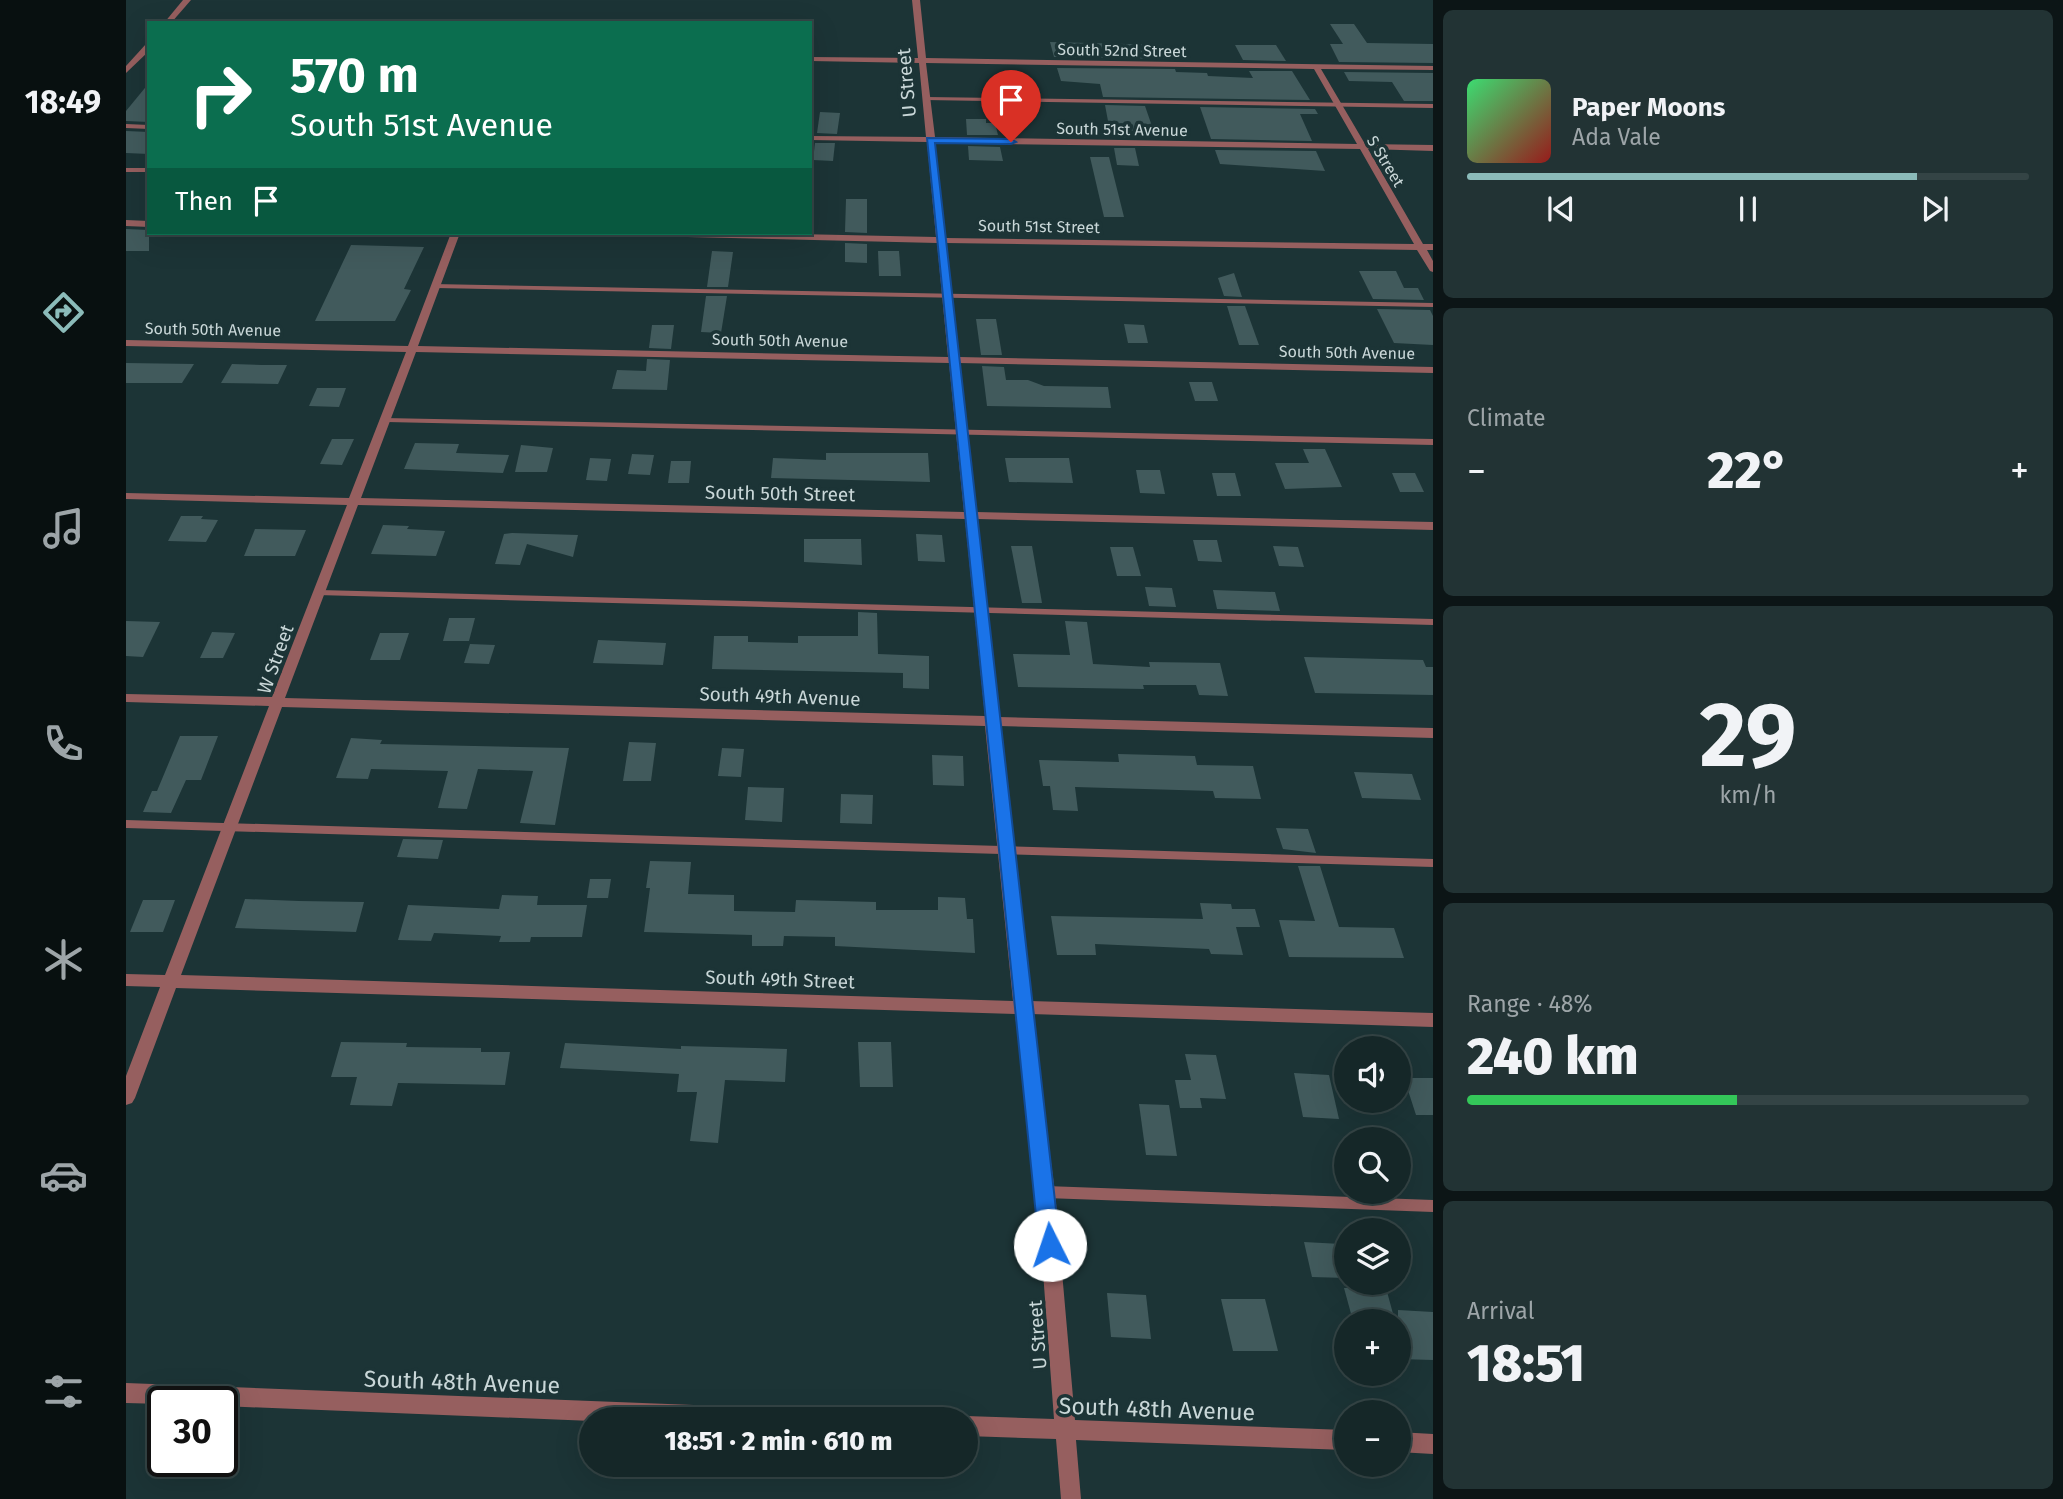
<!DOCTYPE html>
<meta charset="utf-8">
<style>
:root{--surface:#152728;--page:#223334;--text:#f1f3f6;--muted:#9da5a8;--line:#344445;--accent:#8bbbb9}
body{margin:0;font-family:"Fira Sans",sans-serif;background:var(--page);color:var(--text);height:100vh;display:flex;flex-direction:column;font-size:26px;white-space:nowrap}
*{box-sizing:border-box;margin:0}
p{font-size:23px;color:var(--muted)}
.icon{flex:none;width:38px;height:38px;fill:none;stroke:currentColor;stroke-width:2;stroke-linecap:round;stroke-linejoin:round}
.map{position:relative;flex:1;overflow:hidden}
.details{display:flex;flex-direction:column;gap:10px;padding:10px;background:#0c1516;width:630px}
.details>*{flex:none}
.banner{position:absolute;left:21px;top:21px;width:665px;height:214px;border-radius:0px;box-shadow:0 7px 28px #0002,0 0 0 2px var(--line);background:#0b6e4f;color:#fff;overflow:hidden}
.controls{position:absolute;left:1208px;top:1036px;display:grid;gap:14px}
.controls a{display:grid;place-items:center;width:77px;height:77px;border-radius:50%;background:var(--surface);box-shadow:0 7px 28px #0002,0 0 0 2px var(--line);font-size:35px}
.speed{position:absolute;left:21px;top:1386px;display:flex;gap:14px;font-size:35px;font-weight:700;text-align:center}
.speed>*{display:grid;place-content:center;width:91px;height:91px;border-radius:50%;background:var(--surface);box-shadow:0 7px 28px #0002,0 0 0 2px var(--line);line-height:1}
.speed .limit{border:4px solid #111;border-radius:10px;background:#fff;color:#111}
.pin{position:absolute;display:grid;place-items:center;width:60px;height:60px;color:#fff;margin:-72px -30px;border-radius:50% 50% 50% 0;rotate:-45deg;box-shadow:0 0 7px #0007}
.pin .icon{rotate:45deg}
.me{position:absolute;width:77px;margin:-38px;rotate:356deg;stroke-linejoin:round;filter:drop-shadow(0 0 5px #0008)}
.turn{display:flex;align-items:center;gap:24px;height:147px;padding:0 28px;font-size:32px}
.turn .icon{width:91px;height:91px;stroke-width:2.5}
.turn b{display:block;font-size:49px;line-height:60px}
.then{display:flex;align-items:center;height:66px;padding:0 28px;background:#0003;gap:14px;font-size:26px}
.big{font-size:52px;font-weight:800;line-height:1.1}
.details .widget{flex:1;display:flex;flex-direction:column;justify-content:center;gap:10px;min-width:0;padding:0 24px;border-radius:10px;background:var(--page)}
.details .dial{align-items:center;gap:0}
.dial b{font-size:91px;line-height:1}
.song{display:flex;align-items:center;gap:21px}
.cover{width:84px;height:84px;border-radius:10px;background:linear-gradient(135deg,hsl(140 70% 55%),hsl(0 70% 35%))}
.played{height:7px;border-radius:4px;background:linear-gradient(90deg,var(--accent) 80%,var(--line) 80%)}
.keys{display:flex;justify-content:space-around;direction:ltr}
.heat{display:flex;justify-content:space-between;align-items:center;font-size:38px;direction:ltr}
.charge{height:10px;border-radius:5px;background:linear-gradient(90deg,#34c759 48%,var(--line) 0)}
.trip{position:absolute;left:453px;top:1407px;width:399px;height:70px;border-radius:35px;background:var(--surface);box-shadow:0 7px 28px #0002,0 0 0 2px var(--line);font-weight:800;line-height:70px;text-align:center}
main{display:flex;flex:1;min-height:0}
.tabs{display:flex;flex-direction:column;width:126px;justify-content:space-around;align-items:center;background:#081010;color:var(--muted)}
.tabs .icon{width:49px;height:49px}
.tabs .selected{color:var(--accent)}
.tabs b{font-size:32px;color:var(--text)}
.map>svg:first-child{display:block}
.building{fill:#415a5c}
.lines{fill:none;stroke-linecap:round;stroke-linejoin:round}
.lane{fill:#965f5f;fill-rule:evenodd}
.street{fill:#965f5f;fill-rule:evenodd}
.route{fill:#1a73e8;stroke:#114b97;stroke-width:2}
.labels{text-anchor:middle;stroke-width:7;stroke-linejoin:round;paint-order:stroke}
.far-street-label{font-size:16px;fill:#c9d7d8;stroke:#1c3436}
.street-label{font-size:19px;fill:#c9d7d8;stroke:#1c3436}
.near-street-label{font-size:23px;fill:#c9d7d8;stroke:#1c3436}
</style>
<main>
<nav class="tabs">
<b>18:49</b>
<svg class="icon selected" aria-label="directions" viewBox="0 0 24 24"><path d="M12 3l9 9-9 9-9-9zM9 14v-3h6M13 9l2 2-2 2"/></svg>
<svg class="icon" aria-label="music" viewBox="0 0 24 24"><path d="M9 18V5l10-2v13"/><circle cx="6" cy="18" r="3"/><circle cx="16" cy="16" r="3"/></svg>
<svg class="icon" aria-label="phone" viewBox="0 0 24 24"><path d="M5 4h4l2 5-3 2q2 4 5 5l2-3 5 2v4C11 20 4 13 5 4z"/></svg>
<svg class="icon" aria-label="climate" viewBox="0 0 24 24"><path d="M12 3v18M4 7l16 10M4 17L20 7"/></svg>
<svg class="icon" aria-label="car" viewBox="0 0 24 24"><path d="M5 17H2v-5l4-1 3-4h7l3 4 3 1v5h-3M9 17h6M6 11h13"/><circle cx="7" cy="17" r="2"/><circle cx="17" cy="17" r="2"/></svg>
<svg class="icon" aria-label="filters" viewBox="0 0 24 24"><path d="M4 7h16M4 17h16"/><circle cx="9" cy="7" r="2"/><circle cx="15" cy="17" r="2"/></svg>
</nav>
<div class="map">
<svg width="1307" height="1499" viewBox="0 0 1307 1499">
<rect width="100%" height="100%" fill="#1c3436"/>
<g class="building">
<path d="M1204 24H1228L1241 43 1307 44V63L1213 62 1204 44H1217Z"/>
<path d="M924 42 1039 45 1045 59 928 57Z"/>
<path d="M1109 45H1150L1160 61 1117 60Z"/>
<path d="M931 68 1049 69 1050 72 1081 73 1082 76 1127 78 1123 71H1166L1184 100 977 97 974 84 935 81Z"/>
<path d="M1218 72 1307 73V101H1278L1266 82 1223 81Z"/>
<path d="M23 83V122L0 121V111Z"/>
<path d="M979 105 1019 106 1028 132 1004 131 1006 138 985 137Z"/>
<path d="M1074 107 1189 109 1192 114H1174L1186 141 1085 139Z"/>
<path d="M694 112 714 113 711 134 691 133Z"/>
<path d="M840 119H860V123H869L872 135H841Z"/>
<path d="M0 131 23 132V154L0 153Z"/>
<path d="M689 143H709L707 161 687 160Z"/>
<path d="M842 146 874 147 877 161 843 160Z"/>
<path d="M988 148H1009L1013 166 991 165Z"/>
<path d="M1089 150 1190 151 1199 171 1094 164Z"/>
<path d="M964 157H983L998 217H978Z"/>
<path d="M720 199H741V233L719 232Z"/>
<path d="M0 229 23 230V251H0Z"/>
<path d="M719 243 741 244V263L719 262Z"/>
<path d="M225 245 298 247 278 289 285 290 269 321H189Z"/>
<path d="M586 251 607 252 602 287H581Z"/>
<path d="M752 251H773L775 276H753Z"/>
<path d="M1233 271H1270L1278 288H1292L1298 300 1247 299Z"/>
<path d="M1108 273 1116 297 1098 296 1092 278Z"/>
<path d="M580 296H601L595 333 575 332Z"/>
<path d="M1101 306H1119L1133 345H1113Z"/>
<path d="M1251 309 1304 310 1307 316V345L1268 343Z"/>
<path d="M850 319H870L876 355H855Z"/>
<path d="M998 324 1018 325 1022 343H1002Z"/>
<path d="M526 325H548L545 349 523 348Z"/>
<path d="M521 359 544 360 541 390 486 389 491 370 520 371Z"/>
<path d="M0 363 68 364 56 383H0Z"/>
<path d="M106 364 136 365H161L152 384 95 383Z"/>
<path d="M856 366 878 367 880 380H902L918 386 982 387 985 408 861 406Z"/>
<path d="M1063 382H1086L1092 401H1069Z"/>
<path d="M191 388H220L213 407 183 406Z"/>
<path d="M206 439H228L216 465 194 464Z"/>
<path d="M289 443 333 444 330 453 383 455 377 473 278 469Z"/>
<path d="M395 445 427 448 421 472H389Z"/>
<path d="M1177 449H1199L1216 487 1159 489 1149 463H1183Z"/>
<path d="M700 453H802L804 482 645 478 647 458 700 460Z"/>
<path d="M506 454 528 455 524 475 502 474Z"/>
<path d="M464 458 485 459 481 481 460 480Z"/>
<path d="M879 458H943L947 483 883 482Z"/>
<path d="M545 461H565L563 483H542Z"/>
<path d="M1010 470H1034L1039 494 1014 493Z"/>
<path d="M1086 473H1109L1115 496H1091Z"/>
<path d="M1266 473H1289L1298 492H1274Z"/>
<path d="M55 516H77L75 519 92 520 80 542 42 541Z"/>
<path d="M257 525 283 526 281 529 319 531 310 556 245 554Z"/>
<path d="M129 529 180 530 169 556H118Z"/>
<path d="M378 534 386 533 452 535 447 557 401 544 394 565 369 564Z"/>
<path d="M790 534 816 535 819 562 792 561Z"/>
<path d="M678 539H735L736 565 678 562Z"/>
<path d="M1067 540H1091L1096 562 1072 561Z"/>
<path d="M885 546H906L916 603H896Z"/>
<path d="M1147 546 1172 547 1178 567 1153 566Z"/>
<path d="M984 547H1007L1015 576H991Z"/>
<path d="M1019 587 1046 588 1050 607 1023 606Z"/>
<path d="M1087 590 1149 592 1154 611 1091 609Z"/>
<path d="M732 612 751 613 752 654 803 656V689L777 688V673L586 669 588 636H622V642L672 643V636H732Z"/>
<path d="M323 618H349L343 641H317Z"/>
<path d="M0 621 34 622 17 657 0 656Z"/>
<path d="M939 621 961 622 967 664 1024 667 1023 662 1094 663 1102 696 1073 695 1070 685H1017L1018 689 892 687 887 654 944 655Z"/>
<path d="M86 632 109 633 97 658H74Z"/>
<path d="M254 633H283L274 660H244Z"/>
<path d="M472 640 540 643 537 665 467 663Z"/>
<path d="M344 644 369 645 363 664 338 663Z"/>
<path d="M1178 657 1297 660 1300 667H1307V695L1189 693Z"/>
<path d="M54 736H92L75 780H60L45 813 17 812 26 791H31Z"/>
<path d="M225 738 256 740 254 744 443 748 429 825 394 823 407 771 352 769 341 809 312 808 322 771 245 769 242 779 210 778Z"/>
<path d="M503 742 530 743 525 781H497Z"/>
<path d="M596 748 618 749 615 777 592 776Z"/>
<path d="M992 754 1069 756 1071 765 1127 766 1135 799 1089 798 1087 791 949 787 952 811 927 810 924 786H917L913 760 993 762Z"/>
<path d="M806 755 837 756 838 786 807 785Z"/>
<path d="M1228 772 1286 774 1295 800 1236 798Z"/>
<path d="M622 787 658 788 656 822 619 820Z"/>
<path d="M715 794 747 795 746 824 714 823Z"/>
<path d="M1150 828 1182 829 1190 853 1157 849Z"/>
<path d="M277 839 317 840 312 859 271 857Z"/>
<path d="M524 861 565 862 562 894 608 895V911L669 912 670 900 750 902V910H812V897L839 898 841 919H847L849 953 709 946V937L658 936 657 946H626V935L518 932 524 888H520Z"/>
<path d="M1172 866H1194L1213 927 1268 928 1278 958 1163 957 1153 920 1189 921Z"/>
<path d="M464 879H485L482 898H461Z"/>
<path d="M376 895 412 896 411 905H461L456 937H405L404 942H373L375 936 308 933 305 941 272 940 282 905 373 909Z"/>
<path d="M119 899 173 901 238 902 230 932 109 928Z"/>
<path d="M17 900H49L37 932H4Z"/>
<path d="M1074 903 1105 904 1106 909H1129L1134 927H1110L1117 955 1085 954 1083 949 969 944 970 955H931L925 916 1077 919Z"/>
<path d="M215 1042 281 1043 280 1047 355 1048V1052H384L379 1085 272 1083 266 1106 224 1105 231 1077H205Z"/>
<path d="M732 1042H765L767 1087H734Z"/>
<path d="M439 1043 555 1049V1046L661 1049 659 1082 599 1080 592 1143 564 1141 571 1092H551L553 1074 434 1068Z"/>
<path d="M1059 1054 1090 1055 1100 1099 1074 1098 1076 1108H1054L1049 1080H1065Z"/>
<path d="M1168 1073 1203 1075 1213 1119 1177 1117Z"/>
<path d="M1278 1078H1307V1115H1290Z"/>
<path d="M1013 1104 1043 1105 1051 1156 1020 1155Z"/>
<path d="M1178 1242 1215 1244 1220 1278 1186 1277Z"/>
<path d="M1218 1288H1260L1269 1321H1227Z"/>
<path d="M981 1293 1020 1295 1025 1339 985 1337Z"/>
<path d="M1095 1299H1139L1152 1351H1107Z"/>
<path d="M1272 1310 1307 1312V1360L1272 1359Z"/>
</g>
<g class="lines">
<g class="lane">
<path d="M801 97 1307 104V108L799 100 798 99Z"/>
<rect x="0" y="168" width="23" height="4"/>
<path d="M307 284 1307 303V307L310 288H307Z"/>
<path d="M258 418 1307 439V445L261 422H258Z"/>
<path d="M194 590 1307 619V625L191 595 189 593Z"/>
<path d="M0 820 1307 859V867L0 828Z"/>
<path d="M920 1186 1307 1200V1212L920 1198 915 1196 913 1192 915 1188Z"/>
</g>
<g class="street">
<path d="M57 0H65L45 23H38Z"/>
<path d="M786 0H794L800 58 1307 66V70L1195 69 1239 144 1307 145V151L1242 149 1297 244H1307V250H1301L1307 261V272L1304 271 1291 250 820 243 833 357 1307 367V373L833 363 850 512 1307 522V530L851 519 872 717 1307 728V738L873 726 904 1001 1307 1013V1027L905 1014 929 1192 949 1420 1220 1430V1450L950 1440 955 1499H935L930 1439 840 1436V1419H833L840 1416 928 1419 911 1192 889 1014 50 988 9 1098 6 1103 0 1105V1076L34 987 0 986V974L39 975 143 706 0 702V694L146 697 221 505 0 499V493L223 498 280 352 0 346V340L282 346 325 233H334L292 346 822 357 811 243 518 236 513 233H619L810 237 801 142 684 140V136L800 137 793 63 684 61V57L792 58ZM800 63 1188 69 1231 144 809 137ZM809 143 1234 149 1288 244 820 238ZM290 352 823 363 838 512 235 498ZM232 505 839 519 859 716 159 698ZM156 707 859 726 887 1001 55 975Z"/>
<path d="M20 44H23V51L0 73V66Z"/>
<path d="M0 124 23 125V129L0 128Z"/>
<path d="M0 220 23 221V227L0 226Z"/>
<path d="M0 1383 671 1409 678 1412 681 1419 466 1421 96 1406V1402H37V1404L0 1403Z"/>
<path d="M1272 1432 1307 1434V1454L1272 1452Z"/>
</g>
</g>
<path class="route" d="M801 138 885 139 890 142 885 144 809 143 934 1245 931 1252 924 1254 916 1252 913 1245Z"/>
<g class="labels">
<g class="far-street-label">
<text transform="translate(996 50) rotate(1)" y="6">South 52nd Street</text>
<text transform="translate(996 129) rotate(1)" y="6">South 51st Avenue</text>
<text transform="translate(1260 161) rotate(59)" y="6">S Street</text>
<text transform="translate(913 226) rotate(1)" y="6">South 51st Street</text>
<text transform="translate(87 329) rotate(1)" y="6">South 50th Avenue</text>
<text transform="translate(654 340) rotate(1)" y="6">South 50th Avenue</text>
<text transform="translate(1221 352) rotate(1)" y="6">South 50th Avenue</text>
</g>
<g class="street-label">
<text transform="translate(780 83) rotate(-95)" y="7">U Street</text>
<text transform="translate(654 493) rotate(1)" y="7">South 50th Street</text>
<text transform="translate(149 659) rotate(-70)" y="7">W Street</text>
<text transform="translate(654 696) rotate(2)" y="7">South 49th Avenue</text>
<text transform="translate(654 979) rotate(2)" y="7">South 49th Street</text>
<text transform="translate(911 1335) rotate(-94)" y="7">U Street</text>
</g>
<g class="near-street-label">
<text transform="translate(336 1382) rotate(2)" y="8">South 48th Avenue</text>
<text transform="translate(1031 1409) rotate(2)" y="8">South 48th Avenue</text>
</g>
</g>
</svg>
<div class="controls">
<a><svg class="icon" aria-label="sound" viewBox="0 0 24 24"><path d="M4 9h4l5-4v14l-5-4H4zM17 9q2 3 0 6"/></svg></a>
<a><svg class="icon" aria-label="search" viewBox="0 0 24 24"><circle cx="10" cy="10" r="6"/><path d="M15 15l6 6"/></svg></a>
<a><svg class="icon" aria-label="layers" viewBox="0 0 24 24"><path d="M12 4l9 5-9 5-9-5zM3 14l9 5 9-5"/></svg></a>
<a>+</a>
<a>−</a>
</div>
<div class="speed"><div class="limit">30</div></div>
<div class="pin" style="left:885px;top:142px;background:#d93025"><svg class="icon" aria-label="arrive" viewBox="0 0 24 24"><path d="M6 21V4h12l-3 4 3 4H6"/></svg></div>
<svg class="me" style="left:924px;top:1245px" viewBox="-20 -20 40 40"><circle r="19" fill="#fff"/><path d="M0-13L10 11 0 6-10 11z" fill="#1a73e8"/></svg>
<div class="trip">18:51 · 2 min · 610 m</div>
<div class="banner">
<div class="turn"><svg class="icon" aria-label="right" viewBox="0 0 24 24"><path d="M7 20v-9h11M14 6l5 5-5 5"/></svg><div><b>570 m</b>South 51st Avenue</div></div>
<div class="then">Then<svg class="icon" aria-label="arrive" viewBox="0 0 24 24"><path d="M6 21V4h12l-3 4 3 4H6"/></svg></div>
</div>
</div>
<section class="details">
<div class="widget">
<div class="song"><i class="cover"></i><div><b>Paper Moons</b><p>Ada Vale</p></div></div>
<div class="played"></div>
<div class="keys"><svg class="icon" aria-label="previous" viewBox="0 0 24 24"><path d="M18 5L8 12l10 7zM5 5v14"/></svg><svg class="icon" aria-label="pause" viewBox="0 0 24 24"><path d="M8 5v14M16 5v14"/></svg><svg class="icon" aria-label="next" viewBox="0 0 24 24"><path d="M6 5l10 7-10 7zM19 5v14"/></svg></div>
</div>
<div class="widget"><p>Climate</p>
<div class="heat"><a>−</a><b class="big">22°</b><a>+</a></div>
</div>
<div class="widget dial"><b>29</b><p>km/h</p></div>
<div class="widget"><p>Range · 48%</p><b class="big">240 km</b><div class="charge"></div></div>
<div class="widget"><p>Arrival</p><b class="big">18:51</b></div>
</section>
</main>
